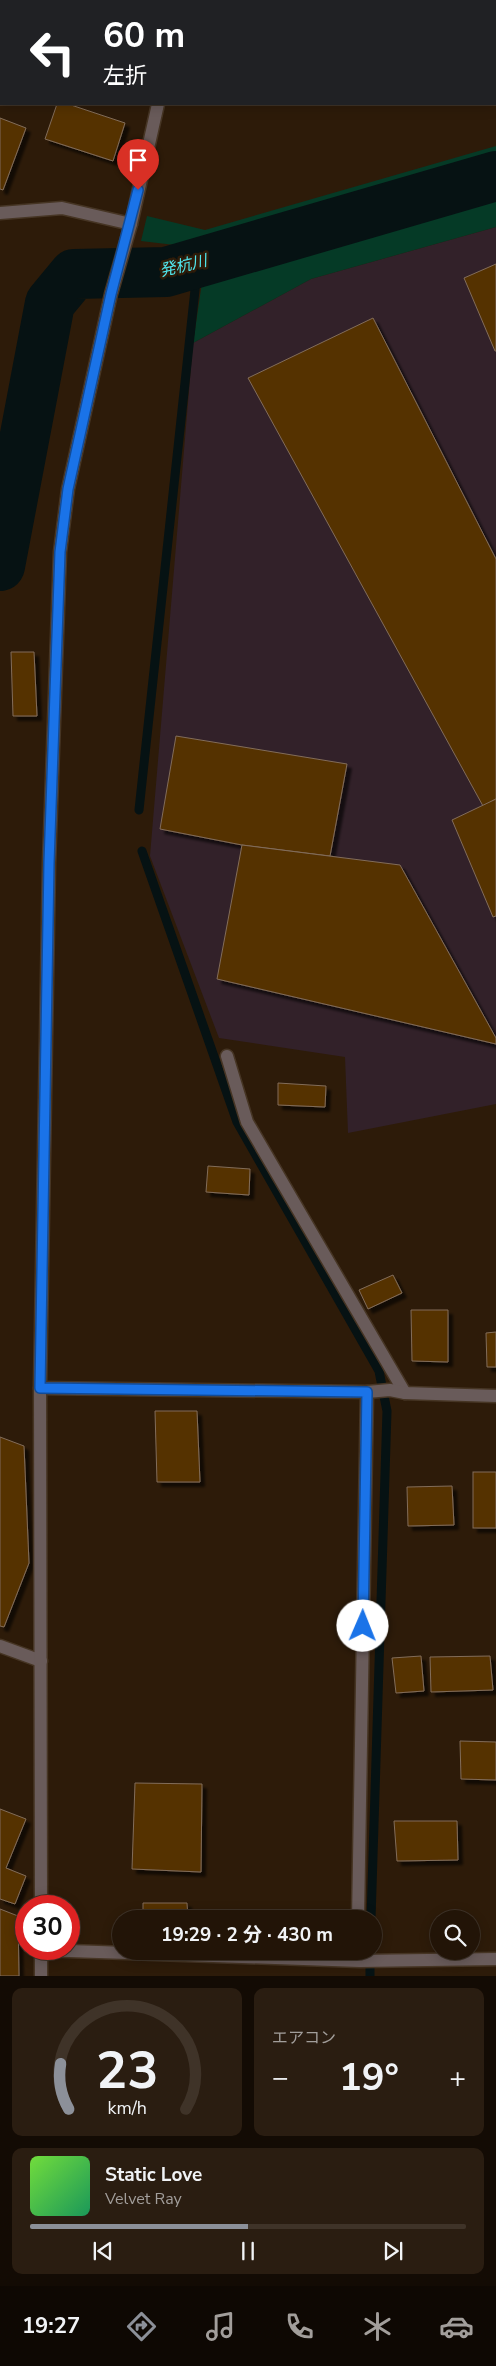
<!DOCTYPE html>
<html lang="ja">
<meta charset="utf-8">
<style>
:root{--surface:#221407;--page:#2a1d11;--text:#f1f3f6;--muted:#a29e9b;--line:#3f3328;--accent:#8c9099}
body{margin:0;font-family:"Nunito Sans","Noto Sans JP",sans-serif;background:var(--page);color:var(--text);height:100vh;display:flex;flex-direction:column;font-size:19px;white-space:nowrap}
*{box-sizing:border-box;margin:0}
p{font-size:16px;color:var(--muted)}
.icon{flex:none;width:28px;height:28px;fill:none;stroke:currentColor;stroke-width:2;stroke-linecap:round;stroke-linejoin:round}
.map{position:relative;height:1976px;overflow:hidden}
.details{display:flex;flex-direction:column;gap:12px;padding:12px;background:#130b04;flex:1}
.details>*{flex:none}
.guide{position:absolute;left:0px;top:0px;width:496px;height:105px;box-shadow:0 2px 12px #0003,0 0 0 1px var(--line);background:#202124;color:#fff;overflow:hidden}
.tools{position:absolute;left:430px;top:1910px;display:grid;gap:10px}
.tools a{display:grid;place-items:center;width:50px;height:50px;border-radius:50%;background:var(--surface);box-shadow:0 2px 12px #0003,0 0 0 1px var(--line);font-size:25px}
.speed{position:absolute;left:15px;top:1895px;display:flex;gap:10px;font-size:25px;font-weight:700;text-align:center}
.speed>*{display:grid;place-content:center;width:65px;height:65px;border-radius:50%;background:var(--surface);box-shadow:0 2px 12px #0003,0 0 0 1px var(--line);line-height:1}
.speed .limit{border:8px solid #d22;background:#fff;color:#111}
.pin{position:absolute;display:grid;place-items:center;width:42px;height:42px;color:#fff;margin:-51px -21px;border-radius:50% 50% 50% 0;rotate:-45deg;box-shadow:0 0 5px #0007}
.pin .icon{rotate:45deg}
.me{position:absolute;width:55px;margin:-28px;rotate:1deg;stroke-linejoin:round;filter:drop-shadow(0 0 4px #0008)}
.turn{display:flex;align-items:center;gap:18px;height:105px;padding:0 20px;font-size:22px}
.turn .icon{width:65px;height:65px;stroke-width:2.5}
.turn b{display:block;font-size:35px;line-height:42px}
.big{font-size:38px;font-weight:700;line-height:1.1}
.details .widget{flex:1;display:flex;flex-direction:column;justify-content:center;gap:8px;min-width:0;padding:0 18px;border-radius:10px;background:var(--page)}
.details .dial{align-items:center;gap:0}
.dial svg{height:130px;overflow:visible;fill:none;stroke:var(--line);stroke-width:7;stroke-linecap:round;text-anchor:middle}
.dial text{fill:var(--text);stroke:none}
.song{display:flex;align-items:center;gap:15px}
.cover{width:60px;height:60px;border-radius:8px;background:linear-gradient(135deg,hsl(100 70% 55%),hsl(150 70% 35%))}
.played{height:5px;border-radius:2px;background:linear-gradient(90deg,var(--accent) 50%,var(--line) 50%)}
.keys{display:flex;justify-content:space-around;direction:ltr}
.heat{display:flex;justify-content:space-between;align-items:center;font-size:28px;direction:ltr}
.details .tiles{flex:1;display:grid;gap:12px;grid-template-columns:1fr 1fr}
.widget:last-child{grid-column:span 2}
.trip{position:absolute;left:112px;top:1910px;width:270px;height:50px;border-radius:25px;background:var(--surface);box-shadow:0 2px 12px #0003,0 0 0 1px var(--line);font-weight:700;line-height:50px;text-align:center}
.dock{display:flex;height:80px;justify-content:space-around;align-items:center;background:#0e0803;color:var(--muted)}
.dock .icon{width:35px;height:35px}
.dock .active{color:var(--accent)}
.dock b{font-size:22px;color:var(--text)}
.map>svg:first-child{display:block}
.industrial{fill:#322129}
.green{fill:#053a26}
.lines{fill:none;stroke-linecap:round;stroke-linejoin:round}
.stream{stroke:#061213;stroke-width:9}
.river{stroke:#061213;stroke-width:50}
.building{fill:#543004;stroke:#826d59;filter:url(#shadow)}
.minor-casing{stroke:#463524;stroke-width:15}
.minor{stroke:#695b5a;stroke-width:12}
.route-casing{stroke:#114b97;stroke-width:12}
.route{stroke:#1a73e8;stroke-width:9}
.labels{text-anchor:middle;stroke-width:5;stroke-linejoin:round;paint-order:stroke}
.water-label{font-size:16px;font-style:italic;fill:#50e5ec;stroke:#2d1b09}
</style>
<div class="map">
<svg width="496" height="1976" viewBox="0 0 496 1976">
<defs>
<filter id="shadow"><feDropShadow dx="4.5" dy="4.5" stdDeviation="1" flood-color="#0009"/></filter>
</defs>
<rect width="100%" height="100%" fill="#2d1b09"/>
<path class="industrial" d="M496 227V1104L348 1133 345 1057 219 1038 150 856 193 343 311 279Z"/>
<g class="green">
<path d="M496 146V164L200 248 141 241 147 216 205 230Z"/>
<path d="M496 187V227L311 279 193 343 204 269Z"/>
</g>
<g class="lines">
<g class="stream">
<path d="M139 810 198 262"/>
<path d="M142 851 237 1122 379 1371 387 1411 371 1919"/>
<path d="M370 1976V1951"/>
</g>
<path class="river" d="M0 566 50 303 74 274 166 272 496 176"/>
</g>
<g class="building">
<path d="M261 0H318L317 1Z"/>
<path d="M57 104H68L125 123 113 161 45 139Z"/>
<path d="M0 118 26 128 3 190 0 189Z"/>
<path d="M496 264V351H495L464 278Z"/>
<path d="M373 318 496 559V799L483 806 248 378Z"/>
<path d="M11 652H34L37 716H13Z"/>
<path d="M176 736 347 764 330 856 242 845 160 829Z"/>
<path d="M496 799V916L493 917 452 820Z"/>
<path d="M242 845 400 865 496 1038V1044L217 979Z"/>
<path d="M278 1083 326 1086 325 1107 278 1105Z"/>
<path d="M208 1166 250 1169 249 1195 206 1192Z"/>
<path d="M393 1275 402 1293 368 1309 359 1290Z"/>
<path d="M411 1310H448V1362L412 1361Z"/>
<path d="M496 1332V1367H487L486 1333Z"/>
<path d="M155 1411H197L200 1482H157Z"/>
<path d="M0 1437 24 1446 29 1563 4 1627 0 1626Z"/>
<rect x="473" y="1472" width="23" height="56"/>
<path d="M452 1486 454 1525 408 1526 407 1487Z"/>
<path d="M421 1656 424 1691 396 1693 392 1658Z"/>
<path d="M490 1656 493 1690 431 1692 430 1657Z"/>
<path d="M460 1741 496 1742V1780L461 1779Z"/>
<path d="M135 1783 202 1784 201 1872 132 1869Z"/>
<path d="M0 1809 26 1819 6 1868 26 1876 15 1904 0 1899Z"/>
<path d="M394 1821H457L458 1860 397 1861Z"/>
<path d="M143 1903H187L188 1919H143Z"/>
<path d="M0 1909 18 1916 19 1976H0Z"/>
</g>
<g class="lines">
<g class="minor-casing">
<g id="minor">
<path d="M16 0 19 1"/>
<path d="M193 1 194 0"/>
<path d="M328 1 329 0"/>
<path d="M0 213 62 208 131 224"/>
<path d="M227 1056 247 1122 405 1393"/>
<path d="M40 1388 367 1392 390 1390 405 1393 496 1396"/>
<path d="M0 1646 41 1661"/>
<path d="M41 1906 40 1388 49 863 60 552 68 489 111 294 131 224 158 104"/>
<path d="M358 1919 367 1392"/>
<path d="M41 1949V1976"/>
<path d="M41 1950 360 1961 496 1959"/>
</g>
</g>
<use href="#minor" class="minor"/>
</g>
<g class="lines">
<g class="route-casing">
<path id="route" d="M138 190 111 294 68 489 60 552 49 863 40 1388 367 1392 363 1626"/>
</g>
<use href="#route" class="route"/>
</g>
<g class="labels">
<g class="water-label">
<text transform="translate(183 265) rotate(-13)" y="6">発杭川</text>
</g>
</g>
</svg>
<div class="tools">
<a><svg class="icon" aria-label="search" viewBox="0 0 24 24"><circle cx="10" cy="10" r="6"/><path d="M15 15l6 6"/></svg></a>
</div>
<div class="speed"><div class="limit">30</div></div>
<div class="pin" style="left:138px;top:190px;background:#d93025"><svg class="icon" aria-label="arrive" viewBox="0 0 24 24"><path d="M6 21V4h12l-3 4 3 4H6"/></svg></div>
<svg class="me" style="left:363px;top:1626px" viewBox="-20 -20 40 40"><circle r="19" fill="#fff"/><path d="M0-13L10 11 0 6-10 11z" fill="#1a73e8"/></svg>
<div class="trip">19:29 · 2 分 · 430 m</div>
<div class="guide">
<div class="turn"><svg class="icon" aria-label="left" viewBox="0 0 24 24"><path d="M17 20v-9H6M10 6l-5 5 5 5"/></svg><div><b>60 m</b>左折</div></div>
</div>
</div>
<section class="details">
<div class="tiles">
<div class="widget dial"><svg viewBox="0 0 100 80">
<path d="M14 69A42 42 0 1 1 86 69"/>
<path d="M14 69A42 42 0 0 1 9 41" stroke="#8c9099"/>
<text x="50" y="56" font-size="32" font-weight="700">23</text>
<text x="50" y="72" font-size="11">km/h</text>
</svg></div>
<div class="widget"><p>エアコン</p>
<div class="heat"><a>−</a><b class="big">19°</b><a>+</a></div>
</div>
<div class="widget">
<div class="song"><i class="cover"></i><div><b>Static Love</b><p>Velvet Ray</p></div></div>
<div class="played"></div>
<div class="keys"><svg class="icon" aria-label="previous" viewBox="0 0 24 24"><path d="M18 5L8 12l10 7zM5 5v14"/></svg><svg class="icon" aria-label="pause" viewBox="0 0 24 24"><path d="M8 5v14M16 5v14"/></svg><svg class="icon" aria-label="next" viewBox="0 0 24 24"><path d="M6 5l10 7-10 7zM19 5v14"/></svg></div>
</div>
</div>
</section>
<nav class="dock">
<b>19:27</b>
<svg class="icon active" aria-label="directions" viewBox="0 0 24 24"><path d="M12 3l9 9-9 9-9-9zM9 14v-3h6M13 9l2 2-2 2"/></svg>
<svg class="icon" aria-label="music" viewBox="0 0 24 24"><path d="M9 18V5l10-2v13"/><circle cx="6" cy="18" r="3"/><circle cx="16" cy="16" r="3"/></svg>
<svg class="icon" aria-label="phone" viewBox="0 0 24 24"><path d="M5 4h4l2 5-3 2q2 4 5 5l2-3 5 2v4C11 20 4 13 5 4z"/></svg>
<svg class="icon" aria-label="climate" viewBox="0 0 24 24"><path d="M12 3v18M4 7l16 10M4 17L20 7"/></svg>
<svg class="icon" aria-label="car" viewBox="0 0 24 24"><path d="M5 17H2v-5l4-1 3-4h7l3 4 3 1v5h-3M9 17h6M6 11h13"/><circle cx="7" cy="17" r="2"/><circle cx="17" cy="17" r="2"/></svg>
</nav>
